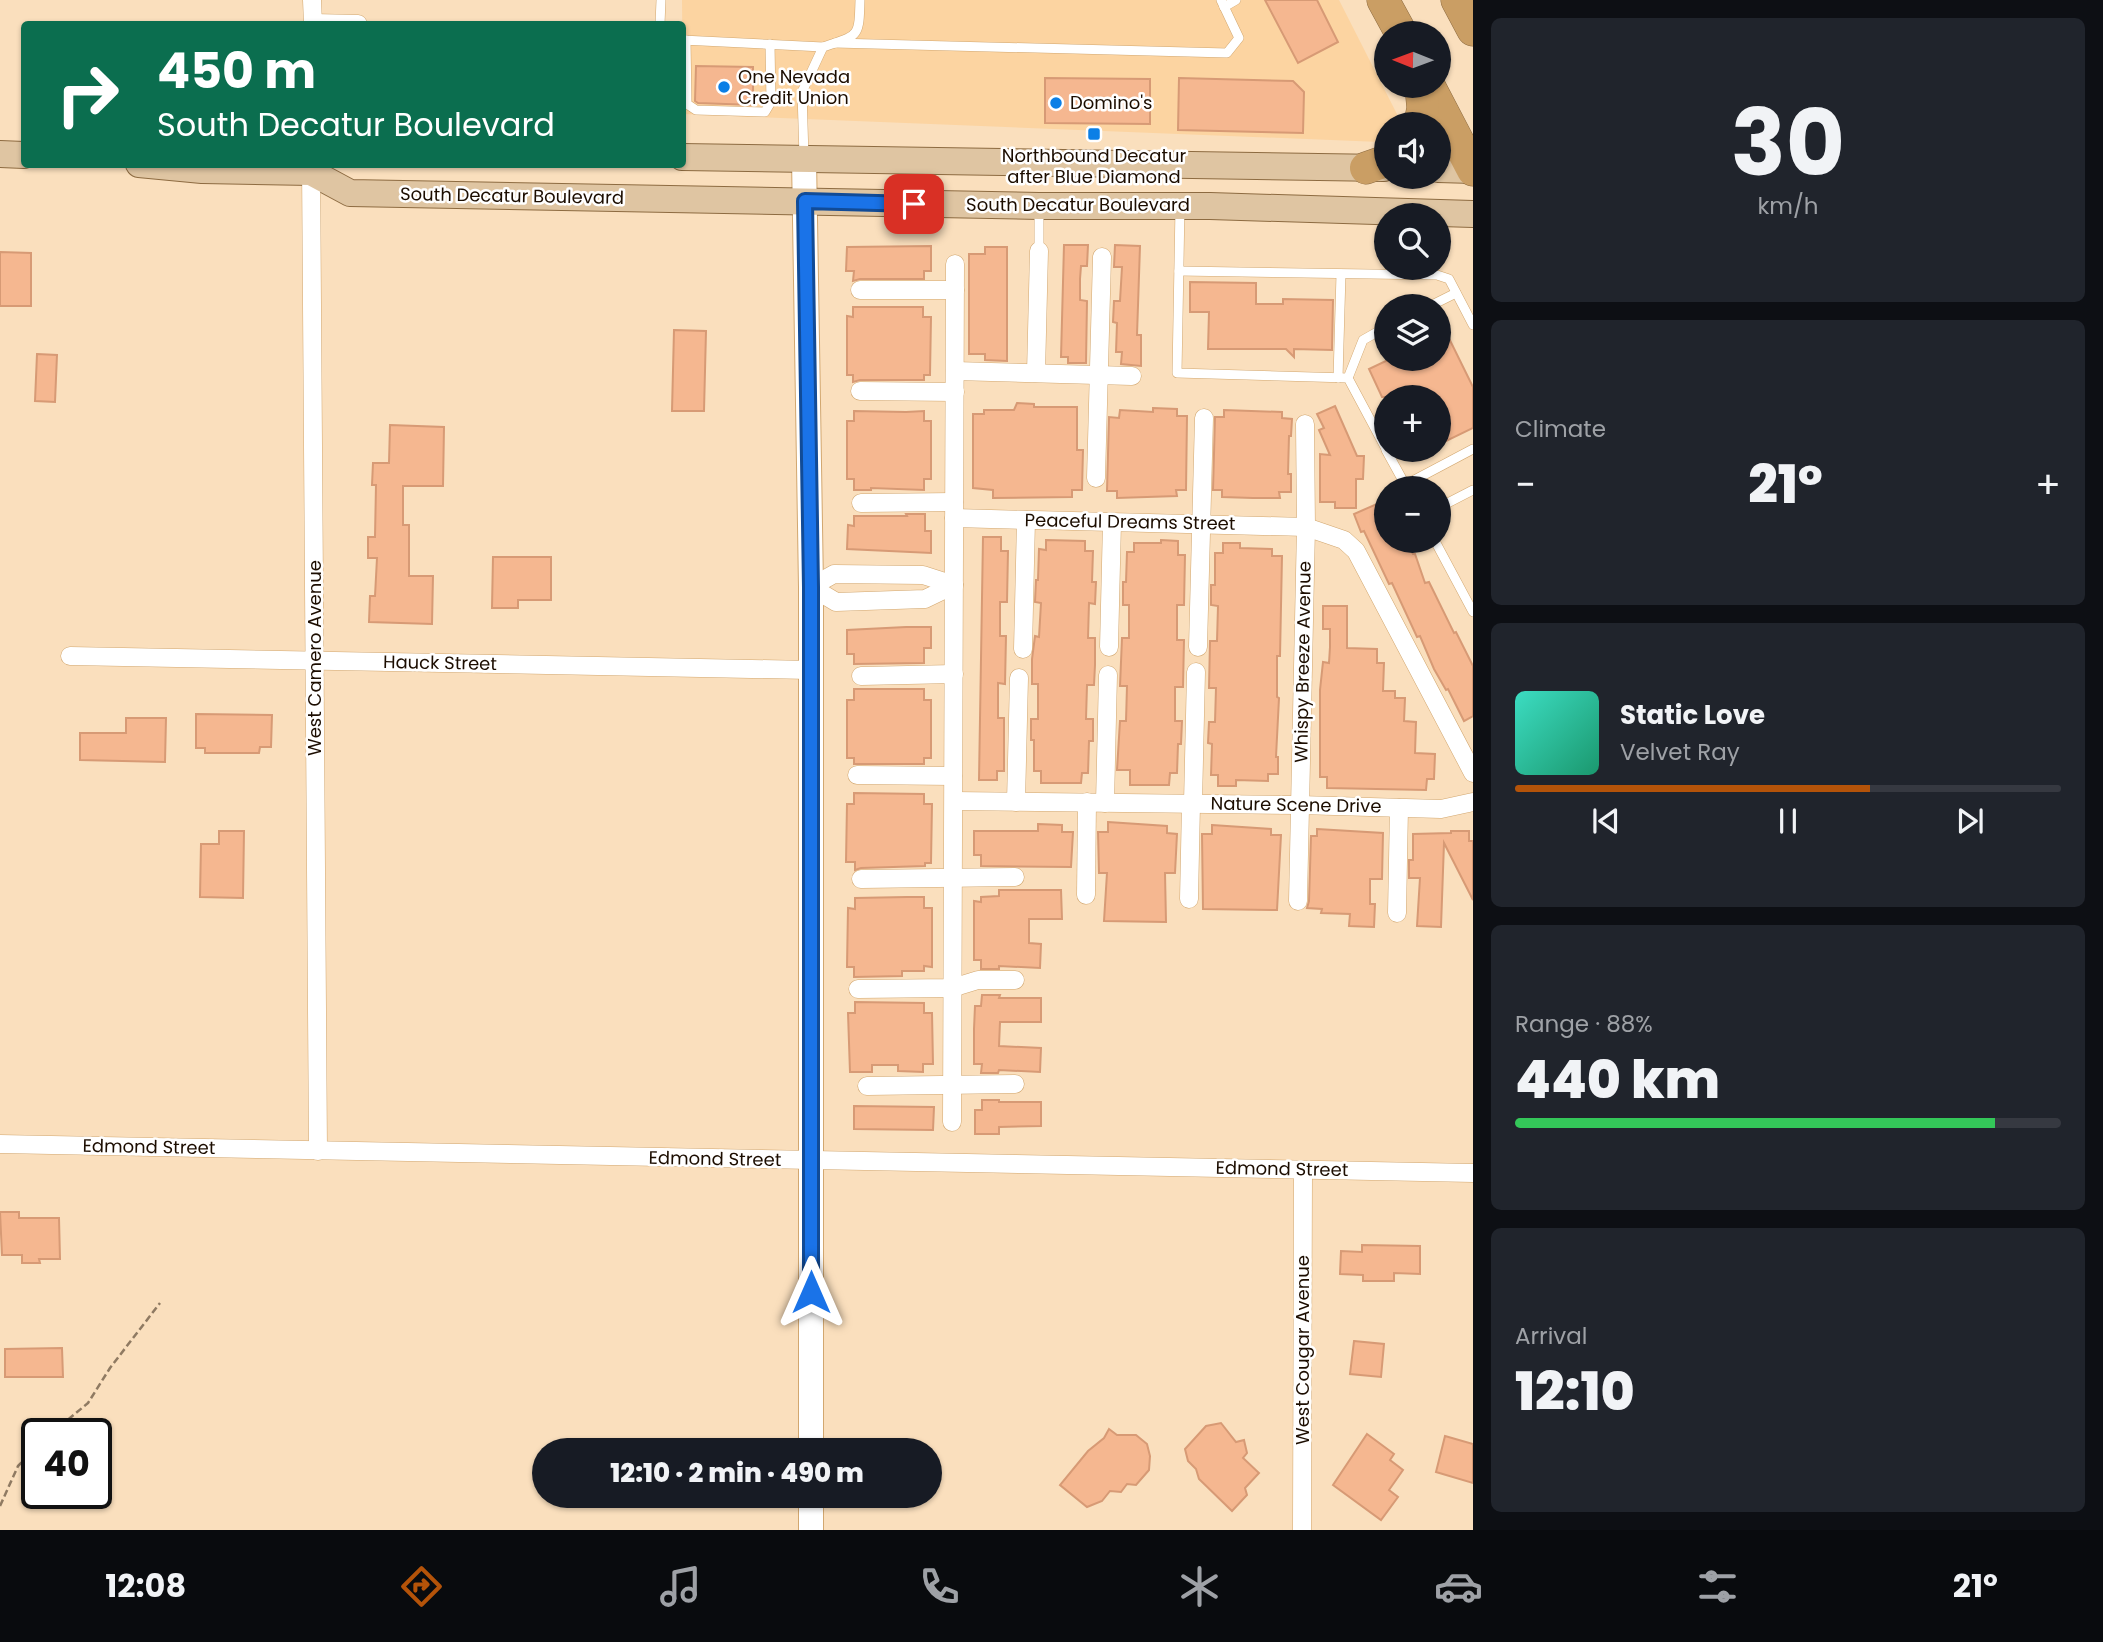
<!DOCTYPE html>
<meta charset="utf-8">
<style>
:root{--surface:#171b24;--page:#20242c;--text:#f1f3f6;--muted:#9ea1a6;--line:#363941;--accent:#b45309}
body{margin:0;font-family:Poppins,sans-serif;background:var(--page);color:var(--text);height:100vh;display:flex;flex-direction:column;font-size:26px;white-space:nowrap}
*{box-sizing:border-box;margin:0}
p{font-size:23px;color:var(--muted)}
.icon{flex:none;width:38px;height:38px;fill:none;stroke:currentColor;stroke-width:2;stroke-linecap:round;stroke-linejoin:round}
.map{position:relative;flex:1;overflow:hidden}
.details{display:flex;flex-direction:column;gap:18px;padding:18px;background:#0d0f14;width:630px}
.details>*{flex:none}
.guide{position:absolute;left:21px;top:21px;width:665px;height:147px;border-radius:7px;box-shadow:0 2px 5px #0004;background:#0b6e4f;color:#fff;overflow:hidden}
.needle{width:46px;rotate:271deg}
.fabs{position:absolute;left:1374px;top:21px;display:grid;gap:14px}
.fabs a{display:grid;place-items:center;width:77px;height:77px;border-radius:50%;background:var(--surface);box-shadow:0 2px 5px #0004;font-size:35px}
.speed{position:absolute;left:21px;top:1418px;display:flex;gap:14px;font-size:35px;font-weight:700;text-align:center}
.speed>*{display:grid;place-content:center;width:91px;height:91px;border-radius:50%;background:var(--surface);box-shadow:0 2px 5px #0004;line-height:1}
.speed .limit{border:4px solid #111;border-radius:10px;background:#fff;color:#111}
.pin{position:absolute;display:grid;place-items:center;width:60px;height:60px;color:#fff;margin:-30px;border-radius:14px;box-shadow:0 4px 10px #0006}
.me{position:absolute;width:77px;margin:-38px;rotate:0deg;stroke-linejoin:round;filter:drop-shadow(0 0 5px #0008)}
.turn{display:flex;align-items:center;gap:24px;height:147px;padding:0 21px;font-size:32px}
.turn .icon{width:91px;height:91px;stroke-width:2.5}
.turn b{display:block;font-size:49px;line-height:60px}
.big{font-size:52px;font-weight:800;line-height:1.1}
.details .tile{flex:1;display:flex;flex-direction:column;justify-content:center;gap:10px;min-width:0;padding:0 24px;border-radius:10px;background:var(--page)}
.details .dial{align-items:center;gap:0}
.dial b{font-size:91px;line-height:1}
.song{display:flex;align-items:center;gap:21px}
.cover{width:84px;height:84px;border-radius:10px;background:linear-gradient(135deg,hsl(170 70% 55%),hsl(160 70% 35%))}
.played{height:7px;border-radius:4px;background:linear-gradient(90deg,var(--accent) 65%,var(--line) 65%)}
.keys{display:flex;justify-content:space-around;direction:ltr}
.heat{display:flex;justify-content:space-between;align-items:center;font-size:38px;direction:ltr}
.charge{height:10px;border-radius:5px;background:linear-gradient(90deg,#34c759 88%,var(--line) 0)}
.trip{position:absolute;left:532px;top:1438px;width:410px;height:70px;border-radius:35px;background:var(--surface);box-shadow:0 2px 5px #0004;font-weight:800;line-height:70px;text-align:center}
.tabs{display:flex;height:112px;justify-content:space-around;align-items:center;background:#090b0e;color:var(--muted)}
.tabs .icon{width:49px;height:49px}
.tabs .selected{color:var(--accent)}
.tabs b{font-size:32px;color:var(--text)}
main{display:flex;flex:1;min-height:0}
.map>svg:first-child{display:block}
.built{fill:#fcd4a1}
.building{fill:#f5b790;stroke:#d79a75;stroke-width:2}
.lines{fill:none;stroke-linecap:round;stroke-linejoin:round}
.lane-casing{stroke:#d2a76f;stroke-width:10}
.street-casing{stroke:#d2a76f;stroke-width:19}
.secondary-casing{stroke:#d2a76f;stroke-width:26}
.primary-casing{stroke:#8d6b41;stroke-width:28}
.highway-casing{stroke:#8d6b41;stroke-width:33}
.path{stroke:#8f7a62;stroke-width:2.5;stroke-dasharray:7 3.5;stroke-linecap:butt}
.lane{stroke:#fff;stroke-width:9}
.street{stroke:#fff;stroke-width:18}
.secondary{stroke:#fff;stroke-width:24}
.primary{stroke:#dfc5a2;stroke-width:26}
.highway{stroke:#ca9e64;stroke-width:32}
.route-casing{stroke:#114b97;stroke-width:18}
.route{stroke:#1a73e8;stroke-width:12}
.poi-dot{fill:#0b7fe6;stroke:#fff;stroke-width:2.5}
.labels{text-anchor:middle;stroke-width:5;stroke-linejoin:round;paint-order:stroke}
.poi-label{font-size:18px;fill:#1c0d00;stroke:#fff;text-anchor:start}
.street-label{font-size:18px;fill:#1c0d00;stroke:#fff}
</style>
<main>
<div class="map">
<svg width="1473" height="1530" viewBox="0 0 1473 1530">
<rect width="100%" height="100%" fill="#fadfbd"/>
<path class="built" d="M682 0H1339L1402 124H1386V137L1380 142 683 114Z"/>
<g class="building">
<path d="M1265 0H1317L1338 42 1298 63Z"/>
<path d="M696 66 753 67V105L698 103 695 101Z"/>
<path d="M1045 78 1150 79V124L1045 123Z"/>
<path d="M1179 78 1293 81 1304 92 1303 133 1178 130Z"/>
<path d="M1064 245H1088L1087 266H1081L1080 279V300L1087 301 1086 363H1068V357H1061Z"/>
<path d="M1115 245 1140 246 1137 335H1141V366L1121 364 1122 352H1116L1117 323 1113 322 1114 301H1120L1122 267H1114Z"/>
<path d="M931 246V271H924V279H860L853 281 854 271H846L847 247Z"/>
<path d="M985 247H1007V361L985 360V354H969V254H985Z"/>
<path d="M0 252 31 253V306H0Z"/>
<path d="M1190 282 1256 283V304H1283V299L1333 300 1332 350 1294 349V357L1286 349H1208L1209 312H1190Z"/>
<path d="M853 307H923V317H931L930 375H924V380H860L853 382V375H847V316L853 317Z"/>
<path d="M1438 316 1473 387V428L1438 445V397H1382L1369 369 1390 359H1438Z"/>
<path d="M674 330 706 331 704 411H672Z"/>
<path d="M37 354 57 355 55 402 35 401Z"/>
<path d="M1017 403 1034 404V407H1077V450H1083L1082 490H1072V497L993 498V490L973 488V414H984V410H1014Z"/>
<path d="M1335 406 1357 456H1364L1363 479H1356V508H1335V502H1320V454L1330 455 1319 430 1324 428 1317 414Z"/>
<path d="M1153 408 1177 409V416H1187L1186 490H1176L1177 496 1117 498V491H1107L1109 417 1119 418 1120 410 1153 412Z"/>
<path d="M1224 410 1282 412V418L1292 419 1291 436H1289L1288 474H1291V492H1279L1280 498H1253L1222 497V490H1213L1215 417H1224Z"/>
<path d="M854 411 906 412 924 411V421H931V479H924V490L871 488V490H854V479H847V421H854Z"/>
<path d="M390 425 444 427 443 486H403V525H409V576H433L432 624 369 622 370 596H375L377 558H368V537H375L376 485H372L373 463H389Z"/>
<path d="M1386 500V541H1406L1413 554H1415L1425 583 1429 582 1454 633 1456 632 1473 666V716L1464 721 1448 689 1446 690 1434 669 1420 636 1417 637 1392 583 1389 584 1364 531 1361 532 1354 514Z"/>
<path d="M906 514H925V531H931V553L847 549 848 525 854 526V516H907Z"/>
<path d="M983 537H1001V551H1008L1007 602H1000V636H1006L1005 684 998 683V718H1004V771H997V780H979Z"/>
<path d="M1046 540 1085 541V551H1093L1092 582H1096L1095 604 1089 603 1088 638H1095V665L1094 685H1087L1086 719H1093V741H1089L1088 773H1082L1081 783H1041V771H1034V740H1031V719H1038V684H1032V659L1035 636 1039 637 1041 603 1035 602 1036 580H1038L1039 549 1046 550Z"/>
<path d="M1161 540 1178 541V555H1185L1184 605H1177V640H1184L1183 687H1175V721H1182L1181 744H1178L1177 773H1170L1169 785H1130V770H1117L1120 721H1126L1127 686H1120L1122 638H1129V605H1123V582H1126L1127 552H1134V543H1161Z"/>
<path d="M1223 543H1240V548L1272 549V556H1282L1280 656H1277V697L1279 698 1276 757H1278V774H1268V781L1236 780V786H1218V775H1211L1212 744 1208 743 1209 722H1215L1216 688H1209L1210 641H1217L1218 606 1211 605V585H1215V553H1223Z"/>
<path d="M493 557H551V600H518V608H492Z"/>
<path d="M1323 606H1347V648L1377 649V663H1384L1383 691H1395V698H1405L1404 721 1416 722 1415 753 1435 754 1434 779H1427L1426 790 1327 788V777H1320V690L1323 662 1329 663 1330 647V629H1323Z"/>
<path d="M906 627H931V648H924V663L854 664V654H847V630Z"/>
<path d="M854 689H924V700H931V758H924V764H854V758H847V700H854Z"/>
<path d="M196 714 272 715 271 747H260L259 753H205V748H196Z"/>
<path d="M126 718H166L165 762 80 760V733H126Z"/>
<path d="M854 793 924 794V804H932L931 863H925V866L861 868 855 870V862H846L847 804H854Z"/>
<path d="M1108 822 1167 826V833L1177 834 1175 873H1165L1166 922 1104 921 1107 873H1099L1098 832H1108Z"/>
<path d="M1038 824 1062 825V832H1073L1071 867 981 866V855H974V831H1038Z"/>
<path d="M1212 825 1271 829V835H1281L1277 910 1203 909 1202 834H1212Z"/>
<path d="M1317 829 1383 833 1382 879H1370V904H1375L1374 927 1349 926 1350 914 1321 913 1322 909 1307 908 1309 901 1311 836H1317Z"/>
<path d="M219 831H244L243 898 200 897 201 844H219Z"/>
<path d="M1451 831H1469V841H1473V900L1444 843 1441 927 1417 926 1420 878H1409V860H1413V834L1451 833Z"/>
<path d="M999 890H1061L1062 919H1029V943L1041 944 1040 968 999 966V969H981V960H974V901L981 902V897L999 896Z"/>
<path d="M907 897H924V908H932V967L924 966V971H902V976L854 977V967H847L848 908 855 909V898Z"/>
<path d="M982 995H1000L999 998H1041V1022H1000L999 1046 1041 1048 1040 1072 999 1070 998 1073H981L982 1064H974V1029L975 1006H981Z"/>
<path d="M855 1002 924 1003V1013H932L933 1064H923V1072L898 1071V1065H872V1072H850L848 1013H855Z"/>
<path d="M982 1100H999V1102H1041V1126L999 1127V1134H975V1110H982Z"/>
<path d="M854 1106 934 1107 933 1130 854 1129Z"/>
<path d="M0 1212H19V1218H59L60 1259H39L40 1263H22V1255H2Z"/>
<path d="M1362 1245 1420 1246V1274L1394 1273V1281H1363V1275L1340 1274 1341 1251 1362 1252Z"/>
<path d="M1354 1341 1384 1344 1381 1377 1350 1374Z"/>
<path d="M62 1348 63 1377H5V1349Z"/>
<path d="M1221 1423 1236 1442 1244 1440 1247 1453 1243 1458 1259 1473 1245 1488 1247 1495 1232 1511 1199 1479 1196 1469 1188 1461 1185 1449 1206 1426Z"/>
<path d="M1109 1429 1117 1435H1136L1147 1444 1150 1456 1149 1470 1136 1485 1127 1484 1121 1492 1110 1491 1102 1501 1087 1507 1060 1485 1088 1451 1104 1438Z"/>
<path d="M1367 1434 1394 1454 1390 1460 1403 1470 1389 1490 1398 1497 1381 1520 1333 1485Z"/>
<path d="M1445 1436 1473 1444V1483L1436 1472Z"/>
</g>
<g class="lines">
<g class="lane-casing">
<g id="lane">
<path d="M1224 7 1236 0"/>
<path d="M660 24 661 0"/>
<path d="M682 40 823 47"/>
<path d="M686 40 687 104 696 110 765 112 771 102 770 44"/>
<path d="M835 43 1227 53 1239 38 1221 0"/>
<path d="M804 157 802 92 823 47C859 35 859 38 860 0"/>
<path d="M1180 207 1177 373 1348 378 1386 449"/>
<path d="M1039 251V207"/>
<path d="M1179 271 1437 275 1449 279 1473 325"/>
<path d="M1430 306 1456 293"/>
<path d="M1338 378 1341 274"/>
<path d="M1348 378 1363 340 1386 327"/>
<path d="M1386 450 1407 488"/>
<path d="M1405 485 1473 449"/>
<path d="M1438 508 1473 490"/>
<path d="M1435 541 1473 612"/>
</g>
</g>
<g class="street-casing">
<g id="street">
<path d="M312 0 313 24"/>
<path d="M313 23 358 24"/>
<path d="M311 164 318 1151"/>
<path d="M860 290H955"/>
<path d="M955 371 1132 376"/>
<path d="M1036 373 1039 251"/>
<path d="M860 391 955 392"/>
<path d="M1096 478 1102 257"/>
<path d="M861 503 954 502"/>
<path d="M954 518 1306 527 1344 540 1356 551 1473 773"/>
<path d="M811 587 836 602 925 599 954 585"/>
<path d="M811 587 834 574 923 575 954 585"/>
<path d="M1109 647 1112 522"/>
<path d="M1198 647 1204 418"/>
<path d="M1023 649 1026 520"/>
<path d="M70 656 810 670"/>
<path d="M861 676 954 674"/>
<path d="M857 775 953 776"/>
<path d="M954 801 1299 805 1441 809 1473 802"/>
<path d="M1016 802 1019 678"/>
<path d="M1105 803 1108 675"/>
<path d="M1193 803 1196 672"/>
<path d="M861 879 1015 877"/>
<path d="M1086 895 1087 802"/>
<path d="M1189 899 1191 804"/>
<path d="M1298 901 1306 527 1305 424"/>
<path d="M1397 913 1399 808"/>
<path d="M858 989 952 988 978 980H1015"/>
<path d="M867 1086 1015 1084"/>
<path d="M952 1122 955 264"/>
<path d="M0 1144 1473 1173"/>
<path d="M1302 1530 1303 1170"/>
</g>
</g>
<g class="secondary-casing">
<g id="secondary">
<path d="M804 158 811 587V1451"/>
<path d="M811 1496V1530"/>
</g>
</g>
<g class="primary-casing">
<g id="primary">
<path d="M0 154 24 155"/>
<path d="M682 157 1384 168"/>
<path d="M139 164 202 170 311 172 350 193 1039 206H1210L1473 214"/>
<path d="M1438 169 1473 170"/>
</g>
</g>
<g class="highway-casing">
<g id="highway">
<path d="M1383 0 1401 33"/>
<path d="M1457 0 1473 30"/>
<path d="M1429 86 1473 170"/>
<path d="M1420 124 1423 108 1421 86"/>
<path d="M1366 168 1386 161"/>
</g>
</g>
<g class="path">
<path d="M52 1433 88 1403 110 1368 160 1303"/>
<path d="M0 1506 18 1466 37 1447"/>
</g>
<use href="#lane" class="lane"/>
<use href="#street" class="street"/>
<use href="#secondary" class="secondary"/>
<use href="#primary" class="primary"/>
<use href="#highway" class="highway"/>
</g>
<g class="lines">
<g class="route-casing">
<path id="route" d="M811 1292V587L805 201 914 204"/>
</g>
<use href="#route" class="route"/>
</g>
<g class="poi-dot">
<circle cx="724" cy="87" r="7"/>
<circle cx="1056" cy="103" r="7"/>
<rect x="1087" y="127" width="14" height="14" rx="3.5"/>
</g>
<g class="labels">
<g class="poi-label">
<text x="738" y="83">One Nevada<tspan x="738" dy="21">Credit Union</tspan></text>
<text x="1070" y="109">Domino's</text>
<text x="1094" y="162" text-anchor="middle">Northbound Decatur<tspan x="1094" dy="21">after Blue Diamond</tspan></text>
</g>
<g class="street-label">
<text transform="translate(512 196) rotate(1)" y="6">South Decatur Boulevard</text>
<text x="1078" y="211">South Decatur Boulevard</text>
<text transform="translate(1130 522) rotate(1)" y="6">Peaceful Dreams Street</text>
<text transform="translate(315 658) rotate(-90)" y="6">West Camero Avenue</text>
<text transform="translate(1303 662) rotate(-89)" y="6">Whispy Breeze Avenue</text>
<text transform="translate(440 663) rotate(1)" y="6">Hauck Street</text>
<text transform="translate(1296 805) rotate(1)" y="6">Nature Scene Drive</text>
<text transform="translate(149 1147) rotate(1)" y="6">Edmond Street</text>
<text transform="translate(715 1159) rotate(1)" y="6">Edmond Street</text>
<text transform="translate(1282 1169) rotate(1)" y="6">Edmond Street</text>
<text transform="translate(1303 1350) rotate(-90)" y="6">West Cougar Avenue</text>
</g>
</g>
</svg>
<div class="fabs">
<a><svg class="needle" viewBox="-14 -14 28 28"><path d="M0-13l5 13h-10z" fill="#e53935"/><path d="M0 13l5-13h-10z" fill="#9ea1a6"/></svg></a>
<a><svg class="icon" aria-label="sound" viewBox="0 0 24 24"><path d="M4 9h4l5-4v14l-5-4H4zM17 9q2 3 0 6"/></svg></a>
<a><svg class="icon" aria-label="search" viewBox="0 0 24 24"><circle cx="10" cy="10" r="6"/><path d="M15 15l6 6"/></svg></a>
<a><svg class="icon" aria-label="layers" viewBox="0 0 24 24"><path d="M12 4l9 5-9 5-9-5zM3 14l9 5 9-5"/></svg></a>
<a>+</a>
<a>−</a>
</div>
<div class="speed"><div class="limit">40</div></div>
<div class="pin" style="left:914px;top:204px;background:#d93025"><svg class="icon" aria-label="arrive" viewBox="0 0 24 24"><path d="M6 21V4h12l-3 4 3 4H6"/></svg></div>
<svg class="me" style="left:811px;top:1292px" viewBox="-20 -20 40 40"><path d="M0-17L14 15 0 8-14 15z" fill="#1a73e8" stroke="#fff" stroke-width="4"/></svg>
<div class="trip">12:10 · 2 min · 490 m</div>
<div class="guide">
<div class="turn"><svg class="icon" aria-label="right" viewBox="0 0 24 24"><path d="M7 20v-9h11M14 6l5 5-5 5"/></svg><div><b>450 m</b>South Decatur Boulevard</div></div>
</div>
</div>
<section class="details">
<div class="tile dial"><b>30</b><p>km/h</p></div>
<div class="tile"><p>Climate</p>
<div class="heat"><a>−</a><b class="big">21°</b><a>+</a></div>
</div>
<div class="tile">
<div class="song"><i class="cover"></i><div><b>Static Love</b><p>Velvet Ray</p></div></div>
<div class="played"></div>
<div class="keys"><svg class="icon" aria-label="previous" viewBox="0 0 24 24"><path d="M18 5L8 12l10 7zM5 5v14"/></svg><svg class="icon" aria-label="pause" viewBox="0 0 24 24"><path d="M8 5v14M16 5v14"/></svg><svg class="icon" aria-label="next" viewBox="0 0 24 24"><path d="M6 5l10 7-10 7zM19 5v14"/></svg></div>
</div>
<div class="tile"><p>Range · 88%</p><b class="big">440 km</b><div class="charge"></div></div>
<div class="tile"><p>Arrival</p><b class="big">12:10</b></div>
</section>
</main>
<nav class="tabs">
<b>12:08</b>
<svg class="icon selected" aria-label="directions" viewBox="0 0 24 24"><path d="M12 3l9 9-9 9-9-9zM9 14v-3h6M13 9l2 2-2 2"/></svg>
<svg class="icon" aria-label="music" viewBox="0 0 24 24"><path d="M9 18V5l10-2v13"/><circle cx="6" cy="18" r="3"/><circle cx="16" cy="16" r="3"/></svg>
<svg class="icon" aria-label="phone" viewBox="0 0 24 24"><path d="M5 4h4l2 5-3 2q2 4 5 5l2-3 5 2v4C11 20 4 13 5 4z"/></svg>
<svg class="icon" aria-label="climate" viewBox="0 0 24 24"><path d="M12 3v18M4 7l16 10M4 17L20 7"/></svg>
<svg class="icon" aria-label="car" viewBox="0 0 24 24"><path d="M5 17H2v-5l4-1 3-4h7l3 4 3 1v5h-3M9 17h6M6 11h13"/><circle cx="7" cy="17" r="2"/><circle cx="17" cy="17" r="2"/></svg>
<svg class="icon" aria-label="filters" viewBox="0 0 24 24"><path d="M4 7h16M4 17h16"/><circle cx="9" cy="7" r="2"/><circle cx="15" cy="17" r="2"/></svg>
<b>21°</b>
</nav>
